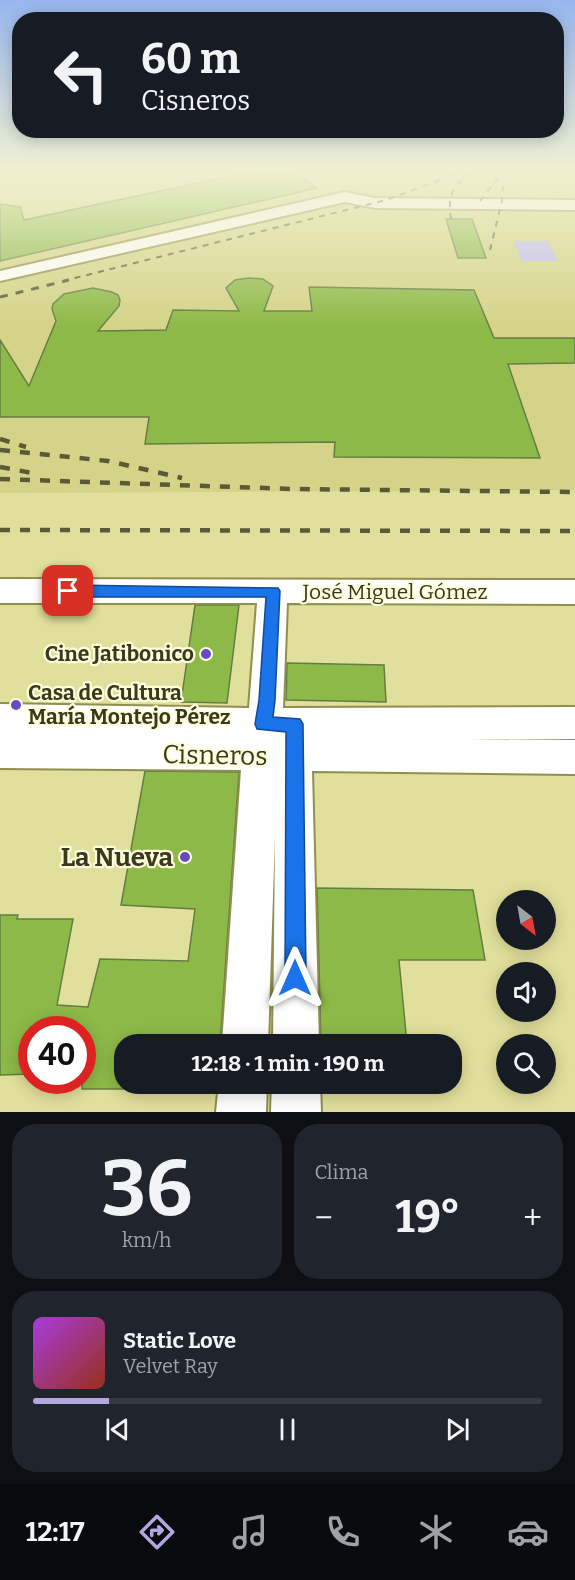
<!DOCTYPE html>
<html lang="es">
<meta charset="utf-8">
<style>
:root{--surface:#171b24;--page:#20242c;--text:#f1f3f6;--muted:#9ea1a6;--line:#363941;--accent:#b2a7e0}
body{margin:0;font-family:Bitter,serif;background:var(--page);color:var(--text);height:100vh;display:flex;flex-direction:column;font-size:22px;white-space:nowrap}
*{box-sizing:border-box;margin:0}
p{font-size:20px;color:var(--muted)}
.icon{flex:none;width:33px;height:33px;fill:none;stroke:currentColor;stroke-width:2;stroke-linecap:round;stroke-linejoin:round}
.map{position:relative;height:1112px;overflow:hidden}
.sheet{display:flex;flex-direction:column;gap:12px;padding:12px;background:#0d0f14;flex:1}
.sheet>*{flex:none}
.banner{position:absolute;left:12px;top:12px;width:552px;height:126px;border-radius:24px;box-shadow:0 3px 15px #0003;background:#171b24;color:var(--text);overflow:hidden}
.needle{width:39px;rotate:149deg}
.fabs{position:absolute;left:496px;top:890px;display:grid;gap:12px}
.fabs a{display:grid;place-items:center;width:60px;height:60px;border-radius:50%;background:var(--surface);box-shadow:0 3px 15px #0003;font-size:30px}
.speed{position:absolute;left:18px;top:1016px;display:flex;gap:12px;font-size:30px;font-weight:700;text-align:center}
.speed>*{display:grid;place-content:center;width:78px;height:78px;border-radius:50%;background:var(--surface);box-shadow:0 3px 15px #0003;line-height:1}
.speed .limit{border:9px solid #d22;background:#fff;color:#111}
.pin{position:absolute;display:grid;place-items:center;width:51px;height:51px;color:#fff;margin:-26px;border-radius:12px;box-shadow:0 3px 9px #0006}
.me{position:absolute;width:66px;margin:-33px;rotate:0deg;stroke-linejoin:round;filter:drop-shadow(0 0 4px #0008)}
.turn{display:flex;align-items:center;gap:21px;height:126px;padding:0 30px;font-size:27px}
.turn .icon{width:78px;height:78px;stroke-width:2.5}
.turn b{display:block;font-size:42px;line-height:51px}
.big{font-size:45px;font-weight:700;line-height:1.1}
.sheet .widget{flex:1;display:flex;flex-direction:column;justify-content:center;gap:9px;min-width:0;padding:0 21px;border-radius:24px;background:var(--page)}
.sheet .dial{align-items:center;gap:0}
.dial b{font-size:78px;line-height:1}
.song{display:flex;align-items:center;gap:18px}
.cover{width:72px;height:72px;border-radius:9px;background:linear-gradient(135deg,hsl(280 70% 55%),hsl(10 70% 35%))}
.played{height:6px;border-radius:3px;background:linear-gradient(90deg,var(--accent) 15%,var(--line) 15%)}
.keys{display:flex;justify-content:space-around;direction:ltr}
.heat{display:flex;justify-content:space-between;align-items:center;font-size:33px;direction:ltr}
.sheet .tiles{flex:1;display:grid;gap:12px;grid-template-columns:1fr 1fr}
.widget:last-child{grid-column:span 2}
.trip{position:absolute;left:114px;top:1034px;width:348px;height:60px;border-radius:24px;background:var(--surface);box-shadow:0 3px 15px #0003;font-weight:700;line-height:60px;text-align:center}
.tabs{display:flex;height:96px;justify-content:space-around;align-items:center;background:#090b0e;color:var(--muted)}
.tabs .icon{width:42px;height:42px}
.tabs .active{color:var(--accent)}
.tabs b{font-size:27px;color:var(--text)}
.map>svg:first-child{display:block}
.built{fill:#d4d387}
.water{fill:#beb9fa}
.building{fill:#8db948;stroke:#657d43;stroke-width:1.5}
.lines{fill:none;stroke-linecap:round;stroke-linejoin:round}
.minor-casing{stroke:#908f4d;stroke-width:4}
.minor{fill:#fff;fill-rule:evenodd}
.rail-far2{stroke:#5a5a36;stroke-width:2;stroke-dasharray:6 6;stroke-linecap:butt}
.rail-far1{stroke:#5a5a36;stroke-width:3;stroke-dasharray:8 8;stroke-linecap:butt}
.rail{stroke:#5a5a36;stroke-width:4.5;stroke-dasharray:10 10;stroke-linecap:butt}
.route{fill:#1a73e8;stroke:#114b97;stroke-width:1.5}
.poi-dot{fill:#654bc4;stroke:#fefedc;stroke-width:2}
.labels{text-anchor:middle;stroke-width:4.5;stroke-linejoin:round;paint-order:stroke}
.street-label{font-size:21px;fill:#39391d;stroke:#fefedc}
.poi-label{font-size:21px;font-weight:bold;fill:#39391d;stroke:#fefedc;text-anchor:end}
.near-street-label{font-size:26px;fill:#39391d;stroke:#fefedc}
.near-poi-label{font-size:26px;font-weight:bold;fill:#39391d;stroke:#fefedc;text-anchor:end}
</style>
<div class="map">
<svg width="575" height="1112" viewBox="0 0 575 1112">
<rect width="100%" height="100%" fill="#e0df9b"/>
<path class="built" d="M0 172H575V490L0 493Z"/>
<path class="water" d="M513 241H548L558 261H522Z"/>
<g class="building">
<path d="M249 172H292L317 188 0 261V204L20 207 24 220Z"/>
<path d="M446 219H472L486 258H458Z"/>
<path d="M249 278 263 279 273 286 264 311H312L309 287 474 290 494 338H575V363L508 364 540 458 334 457 335 442 145 444 149 417H0V340L29 386 56 321 52 309 53 304 64 294 93 288 112 292 118 295 120 300 119 306 98 331 166 330 173 310 239 311 226 288 235 280Z"/>
<path d="M195 605H239L227 703 181 702Z"/>
<path d="M287 663 384 665 386 702 286 700Z"/>
<path d="M145 771 239 772 220 1044H124V1089H82V1029H32V1074L0 1075V915H18L17 919H73L57 1005 88 1007 100 959 188 961 195 909 121 905Z"/>
<path d="M317 888 473 890 485 960H399L407 1044H321Z"/>
</g>
<g class="lines">
<g class="minor-casing">
<g id="minor">
<path d="M345 192 375 198 575 200V210L375 208 345 202 0 281V271Z"/>
<path d="M0 579 575 580V604L287 603 283 708 575 707V739H468L575 740V774L312 771 319 1044H273L275 837 268 1044H222L241 770 0 768V704L249 708 257 603H0Z"/>
<path d="M219 1083H267L266 1112H216Z"/>
<path d="M272 1083H320L321 1112H271Z"/>
</g>
</g>
<use href="#minor" class="minor"/>
<g class="rail-far2">
<path d="M480 201 503 172"/>
<path d="M451 219C447 196 453 185 472 172"/>
<path d="M490 250 502 201 504 172"/>
<path d="M63 281 386 200 438 181 455 172"/>
</g>
<path class="rail-far1" d="M0 297 69 280"/>
<g class="rail">
<path d="M0 439 26 447"/>
<path d="M0 450 108 461 182 478"/>
<path d="M0 467 38 474"/>
<path d="M0 479 293 489 575 492"/>
<path d="M0 530 575 531"/>
</g>
</g>
<linearGradient id="sky" x2="0" y2="1"><stop stop-color="#97b6ef"/><stop offset="0.52" stop-color="#f1f1d2"/><stop offset="1" stop-color="#f1f1d2" stop-opacity="0"/></linearGradient>
<rect width="575" height="328" fill="url(#sky)"/>
<path class="route" d="M68 585 278 588 280 591 275 700 273 717 300 719 303 724 306 978 303 985 295 988 288 985 285 978 286 732 257 729 255 724 259 700 266 597H68L63 595 61 591 63 587Z"/>
<g class="poi-dot">
<circle cx="206" cy="654" r="6"/>
<circle cx="16" cy="705" r="6"/>
<circle cx="185" cy="857" r="6"/>
</g>
<g class="labels">
<g class="street-label">
<text x="395" y="599">José Miguel Gómez</text>
</g>
<g class="poi-label">
<text x="194" y="661">Cine Jatibonico</text>
<text x="28" y="700" text-anchor="start">Casa de Cultura<tspan x="28" dy="24">María Montejo Pérez</tspan></text>
</g>
<g class="near-street-label">
<text transform="translate(215 755) rotate(1)" y="9">Cisneros</text>
</g>
<g class="near-poi-label">
<text x="173" y="866">La Nueva</text>
</g>
</g>
</svg>
<div class="fabs">
<a><svg class="needle" viewBox="-14 -14 28 28"><path d="M0-13l5 13h-10z" fill="#e53935"/><path d="M0 13l5-13h-10z" fill="#9ea1a6"/></svg></a>
<a><svg class="icon" aria-label="sound" viewBox="0 0 24 24"><path d="M4 9h4l5-4v14l-5-4H4zM17 9q2 3 0 6"/></svg></a>
<a><svg class="icon" aria-label="search" viewBox="0 0 24 24"><circle cx="10" cy="10" r="6"/><path d="M15 15l6 6"/></svg></a>
</div>
<div class="speed"><div class="limit">40</div></div>
<div class="pin" style="left:68px;top:591px;background:#d93025"><svg class="icon" aria-label="arrive" viewBox="0 0 24 24"><path d="M6 21V4h12l-3 4 3 4H6"/></svg></div>
<svg class="me" style="left:295px;top:978px" viewBox="-20 -20 40 40"><path d="M0-17L14 15 0 8-14 15z" fill="#1a73e8" stroke="#fff" stroke-width="4"/></svg>
<div class="trip">12:18 · 1 min · 190 m</div>
<div class="banner">
<div class="turn"><svg class="icon" aria-label="left" viewBox="0 0 24 24"><path d="M17 20v-9H6M10 6l-5 5 5 5"/></svg><div><b>60 m</b>Cisneros</div></div>
</div>
</div>
<section class="sheet">
<div class="tiles">
<div class="widget dial"><b>36</b><p>km/h</p></div>
<div class="widget"><p>Clima</p>
<div class="heat"><a>−</a><b class="big">19°</b><a>+</a></div>
</div>
<div class="widget">
<div class="song"><i class="cover"></i><div><b>Static Love</b><p>Velvet Ray</p></div></div>
<div class="played"></div>
<div class="keys"><svg class="icon" aria-label="previous" viewBox="0 0 24 24"><path d="M18 5L8 12l10 7zM5 5v14"/></svg><svg class="icon" aria-label="pause" viewBox="0 0 24 24"><path d="M8 5v14M16 5v14"/></svg><svg class="icon" aria-label="next" viewBox="0 0 24 24"><path d="M6 5l10 7-10 7zM19 5v14"/></svg></div>
</div>
</div>
</section>
<nav class="tabs">
<b>12:17</b>
<svg class="icon active" aria-label="directions" viewBox="0 0 24 24"><path d="M12 3l9 9-9 9-9-9zM9 14v-3h6M13 9l2 2-2 2"/></svg>
<svg class="icon" aria-label="music" viewBox="0 0 24 24"><path d="M9 18V5l10-2v13"/><circle cx="6" cy="18" r="3"/><circle cx="16" cy="16" r="3"/></svg>
<svg class="icon" aria-label="phone" viewBox="0 0 24 24"><path d="M5 4h4l2 5-3 2q2 4 5 5l2-3 5 2v4C11 20 4 13 5 4z"/></svg>
<svg class="icon" aria-label="climate" viewBox="0 0 24 24"><path d="M12 3v18M4 7l16 10M4 17L20 7"/></svg>
<svg class="icon" aria-label="car" viewBox="0 0 24 24"><path d="M5 17H2v-5l4-1 3-4h7l3 4 3 1v5h-3M9 17h6M6 11h13"/><circle cx="7" cy="17" r="2"/><circle cx="17" cy="17" r="2"/></svg>
</nav>
